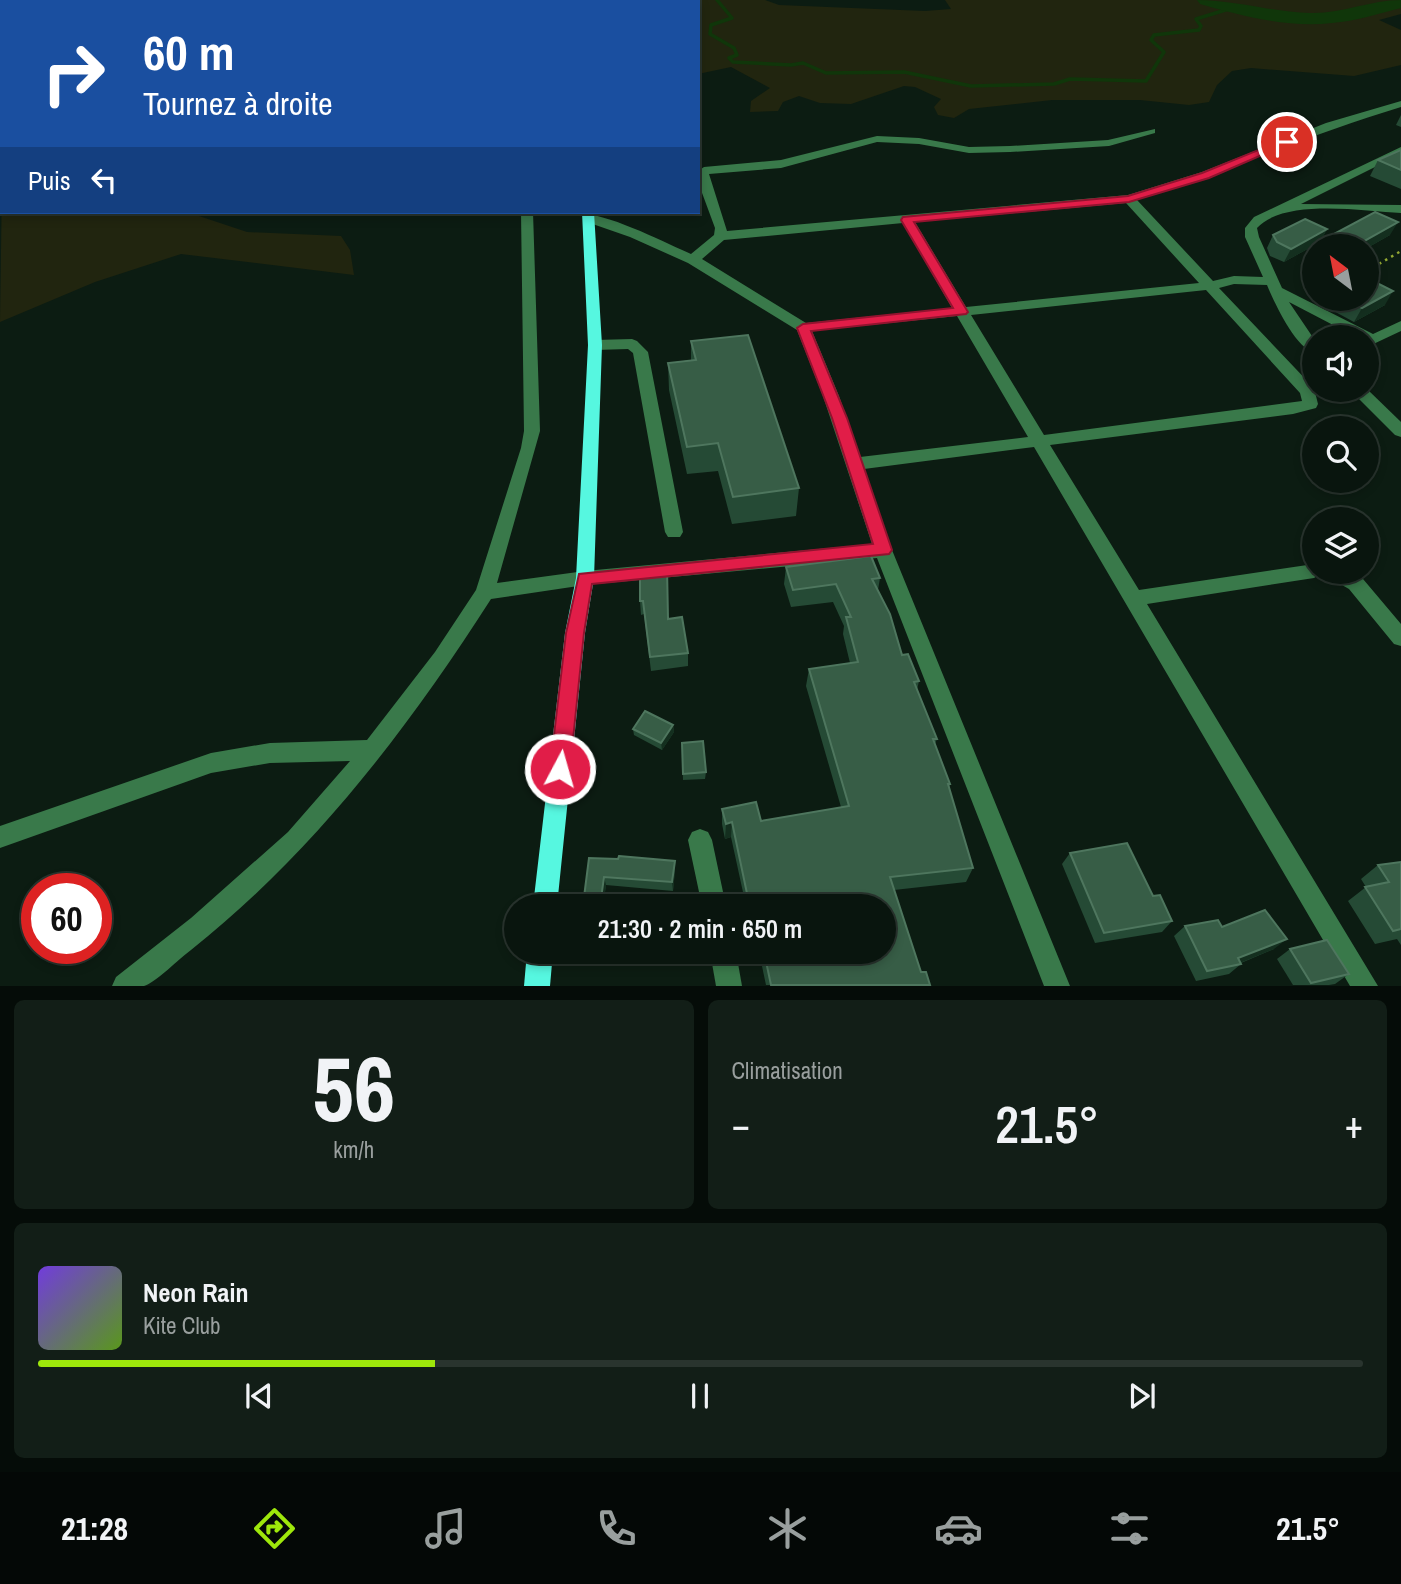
<!DOCTYPE html>
<html lang="fr">
<meta charset="utf-8">
<style>
:root{--surface:#09150e;--page:#121e17;--text:#f1f3f6;--muted:#999f9e;--line:#29342e;--accent:#9ee70b}
body{margin:0;font-family:"Archivo Narrow",sans-serif;background:var(--page);color:var(--text);height:100vh;display:flex;flex-direction:column;font-size:26px;white-space:nowrap}
*{box-sizing:border-box;margin:0}
p{font-size:23px;color:var(--muted)}
.icon{flex:none;width:38px;height:38px;fill:none;stroke:currentColor;stroke-width:2;stroke-linecap:round;stroke-linejoin:round}
.map{position:relative;height:986px;overflow:hidden}
.side{display:flex;flex-direction:column;gap:14px;padding:14px;background:#050c08;flex:1}
.side>*{flex:none}
.hud{position:absolute;left:0px;top:0px;width:700px;height:214px;box-shadow:0 4px 10px #0003,0 0 0 2px var(--line);background:#1a4fa0;color:#fff;overflow:hidden}
.needle{width:46px;rotate:328deg}
.tools{position:absolute;left:1302px;top:234px;display:grid;gap:14px}
.tools a{display:grid;place-items:center;width:77px;height:77px;border-radius:50%;background:var(--surface);box-shadow:0 4px 10px #0003,0 0 0 2px var(--line);font-size:35px}
.speed{position:absolute;left:21px;top:873px;display:flex;gap:14px;font-size:35px;font-weight:700;text-align:center}
.speed>*{display:grid;place-content:center;width:91px;height:91px;border-radius:50%;background:var(--surface);box-shadow:0 4px 10px #0003,0 0 0 2px var(--line);line-height:1}
.speed .limit{border:10px solid #d22;background:#fff;color:#111}
.pin{position:absolute;display:grid;place-items:center;width:60px;height:60px;color:#fff;margin:-30px;border:4px solid #fff;border-radius:50%;box-shadow:0 2px 7px #0007}
.me{position:absolute;width:77px;margin:-38px;rotate:6deg;stroke-linejoin:round;filter:drop-shadow(0 0 5px #0008)}
.turn{display:flex;align-items:center;gap:24px;height:147px;padding:0 28px;font-size:32px}
.turn .icon{width:91px;height:91px;stroke-width:2.5}
.turn b{display:block;font-size:49px;line-height:60px}
.then{display:flex;align-items:center;height:66px;padding:0 28px;background:#0003;gap:14px;font-size:26px}
.big{font-size:52px;font-weight:600;line-height:1.1}
.side .widget{flex:1;display:flex;flex-direction:column;justify-content:center;gap:10px;min-width:0;padding:0 24px;border-radius:10px;background:var(--page)}
.side .dial{align-items:center;gap:0}
.dial b{font-size:91px;line-height:1}
.song{display:flex;align-items:center;gap:21px}
.cover{width:84px;height:84px;border-radius:10px;background:linear-gradient(135deg,hsl(260 70% 55%),hsl(90 70% 35%))}
.played{height:7px;border-radius:4px;background:linear-gradient(90deg,var(--accent) 30%,var(--line) 30%)}
.keys{display:flex;justify-content:space-around;direction:ltr}
.heat{display:flex;justify-content:space-between;align-items:center;font-size:38px;direction:ltr}
.side .tiles{flex:1;display:grid;gap:14px;grid-template-columns:1fr 1fr}
.widget:last-child{grid-column:span 2}
.trip{position:absolute;left:504px;top:894px;width:392px;height:70px;border-radius:35px;background:var(--surface);box-shadow:0 4px 10px #0003,0 0 0 2px var(--line);font-weight:600;line-height:70px;text-align:center}
.tabs{display:flex;height:112px;justify-content:space-around;align-items:center;background:#040806;color:var(--muted)}
.tabs .icon{width:49px;height:49px}
.tabs .active{color:var(--accent)}
.tabs b{font-size:32px;color:var(--text)}
.map>svg:first-child{display:block}
.green{fill:#21250f}
.lines{fill:none;stroke-linecap:round;stroke-linejoin:round}
.stream{stroke:#10360a;stroke-width:3.5}
.river{fill:#10360a;fill-rule:evenodd}
.path{stroke:#93a832;stroke-width:2.5;stroke-dasharray:2.5 4.5;stroke-linecap:butt}
.minor{fill:#39794a;fill-rule:evenodd}
.major{fill:#56f7e0;fill-rule:evenodd}
.wall{fill:#254a35}
.shaded-wall{fill:#142f1f}
.building{fill:#375d46;stroke:#4e765e;stroke-width:2}
.route{fill:#e11d48;stroke:#92132f;stroke-width:2}
</style>
<div class="map">
<svg width="1401" height="986" viewBox="0 0 1401 986">
<rect width="100%" height="100%" fill="#0c1c12"/>
<g class="green">
<path d="M659 0H765L779 5 925 11 951 9 945 0H1401V14L1379 20 1401 30V65L1354 76 1251 68 1232 71 1217 85 1209 102 1189 105 1140 100H1052L969 109 954 118 938 115 934 107 941 99 915 87 904 86 851 104 820 103 799 96 783 102 778 111 750 112 751 101 770 88 731 67 698 74V2Z"/>
<path d="M2 180V212H147L196 215 247 232 341 236 350 250 354 275 181 254 95 282 0 322Z"/>
</g>
<g class="lines">
<path class="stream" d="M717 0 732 18 711 25 710 34 734 48 737 55 729 58 733 62 791 65 803 63 826 73 904 72 971 86 1054 84 1070 79 1146 81 1164 52 1151 40 1154 35 1199 30 1201 26 1196 19 1232 8"/>
<path class="river" d="M1197 0C1235 0 1272 12 1310 13 1341 14 1370 0 1401 0V8C1378 14 1356 21 1332 23 1288 28 1242 16 1200 4Z"/>
<path class="path" d="M1367 271 1401 251"/>
<g class="minor">
<path d="M503 0H516L517 2H504Z"/>
<rect x="0" y="65" width="2" height="6"/>
<path d="M1401 101V107C1311 134 1226 172 1137 200L1213 281 1234 276 1263 277 1245 237V228L1254 217 1401 147V154L1301 204 1401 205V213C1363 211 1284 198 1257 228L1259 237 1282 288 1373 334 1401 321V331L1367 347V338H1358L1289 302 1314 339V353C1295 347 1274 302 1267 285L1234 284 1219 288 1314 388 1318 404 1316 408 1293 414 1050 445 1139 590 1314 564V572H1323L1314 578 1147 604 1378 986H1350L1034 447 864 469 892 550 1070 986H1044L877 558 585 585 491 599C407 730 313 853 191 950 180 958 155 983 144 986 134 986 122 986 112 986L116 977 191 918 288 832 350 761 270 763 211 773 0 848V826L211 753 270 743 367 740 435 652 476 590 521 448 524 431 521 212H533L540 431 497 583 585 571 872 544 823 396 797 330 688 263 630 237 584 221V215C605 212 670 245 691 254L714 235 715 228 698 182V171L704 167 781 160 877 136 919 138 969 147 1010 146 1108 140 1155 129V133L1109 146 1010 152 969 153 919 144 877 142 781 168 709 174 727 231 1128 195 1202 172 1326 123ZM1126 203 1199 283 966 307 915 222ZM903 223 952 308 806 323 702 259 724 240ZM1206 290 1300 393 1302 401 1044 435 971 315ZM957 316 1028 437 860 457 839 396 812 331Z"/>
<path d="M632 339 637 341 648 352 683 532 680 537H668L665 532 633 353 628 349 595 350 588 345 595 340Z"/>
<path d="M1367 389 1401 422V437L1395 435 1350 390Z"/>
<path d="M1326 572H1351L1363 579 1401 624V646L1394 644 1349 589 1328 577Z"/>
<path d="M700 829 708 832 712 840 726 906H702L688 840 692 832Z"/>
<path d="M710 952H736L742 986H716Z"/>
</g>
<g class="major">
<path d="M578 0H586L587 2H578Z"/>
<path d="M582 212H594L602 345 594 578 585 633 557 906H533L565 633 576 578 588 345Z"/>
<path d="M527 952H553L550 986H524Z"/>
</g>
</g>
<g class="wall">
<path d="M1401 115V127L1396 125Z"/>
<path d="M1401 150V189L1370 176 1378 160Z"/>
<path d="M1327 229 1320 242 1284 262 1270 256 1267 248 1273 235Z"/>
<path d="M1334 234 1390 235 1367 248V247H1327Z"/>
<path d="M1333 299H1367L1385 305 1354 322 1328 308Z"/>
<path d="M691 341 799 488 796 516 732 524 718 471 687 474 669 390 668 363 691 360Z"/>
<path d="M786 567 880 578 878 590 902 655 919 681 917 690 937 739 935 744 950 784 949 788 973 868 966 882 894 890 921 972 930 985H766L759 952H884V906H746L731 837 725 839 722 824V809L761 821 841 807 806 686 809 669 850 663 843 634 844 626 833 602 791 607 784 584Z"/>
<path d="M640 569 688 653V666L651 671 644 614 641 615 640 601Z"/>
<path d="M673 725 674 732 662 750 634 735 633 729Z"/>
<path d="M682 743 706 772 705 779 683 780Z"/>
<path d="M1070 853 1172 921 1162 932 1095 943 1062 864Z"/>
<path d="M618 859 675 870 673 891 606 885 603 906H579L583 905Z"/>
<path d="M1401 862V945L1397 939 1375 944 1348 901 1366 887 1361 879 1378 865Z"/>
<path d="M1185 926 1222 927 1274 949 1241 963V964L1229 974 1196 981 1174 936Z"/>
<path d="M1290 949 1349 974 1335 984 1329 985H1293L1277 959Z"/>
</g>
<g class="shaded-wall">
<path d="M1398 222 1390 235 1367 248V247H1355L1357 245Z"/>
<path d="M1327 229 1320 242 1284 262 1291 249Z"/>
<path d="M1393 291 1385 305 1354 322 1362 308Z"/>
<path d="M673 725 674 732 662 750 661 743Z"/>
<path d="M732 822 731 837 725 839 726 824Z"/>
<path d="M675 861V870L673 891 672 882Z"/>
<path d="M604 877 606 885 603 906H600Z"/>
<path d="M1287 939 1274 949 1235 965 1238 958Z"/>
</g>
<g class="building">
<path d="M1401 150V170L1378 160Z"/>
<path d="M1375 212 1398 222 1357 245 1334 234Z"/>
<path d="M1305 219 1327 229 1291 249 1277 242 1273 235Z"/>
<path d="M1367 278 1393 291 1362 308 1345 299H1367Z"/>
<path d="M748 335 799 488 733 497 718 443 687 447 668 363 696 360 691 341Z"/>
<path d="M871 556 880 578 872 579 890 614 902 655 908 654 919 681 914 682 937 739H933L950 784H948L973 868 890 877 921 972H926L930 985H771L764 952H884V906H754L753 902 749 903 732 822 726 824 722 809 756 802 761 821 849 806 809 669 858 662 846 617H851L836 584 793 590 786 567Z"/>
<path d="M667 567 668 619 682 617 688 653 650 657 643 601H640V569Z"/>
<path d="M645 711 673 725 661 743 633 729Z"/>
<path d="M703 741 706 772 683 774 682 743Z"/>
<path d="M1127 843 1153 896 1160 895 1172 921 1104 933 1070 853Z"/>
<path d="M619 856 675 861 672 882 604 877 600 906H579V905H583L589 858 618 859Z"/>
<path d="M1401 862V929L1393 931 1365 887 1389 882 1378 865Z"/>
<path d="M1265 910 1287 939 1238 958 1241 964 1207 971 1185 926 1218 920 1222 927Z"/>
<path d="M1327 940 1349 974 1311 983 1290 949Z"/>
</g>
<path class="route" d="M1283 140 1292 142 1209 178 1129 202 914 222 968 312 966 314 811 331 847 418 892 550 889 554 592 584 584 633 570 769 567 776 560 779 553 776 550 769 566 633 579 574 873 544 832 418 797 328 803 324 953 308 901 220 903 217 1128 196 1202 173Z"/>
</svg>
<div class="tools">
<a><svg class="needle" viewBox="-14 -14 28 28"><path d="M0-13l5 13h-10z" fill="#e53935"/><path d="M0 13l5-13h-10z" fill="#999f9e"/></svg></a>
<a><svg class="icon" aria-label="sound" viewBox="0 0 24 24"><path d="M4 9h4l5-4v14l-5-4H4zM17 9q2 3 0 6"/></svg></a>
<a><svg class="icon" aria-label="search" viewBox="0 0 24 24"><circle cx="10" cy="10" r="6"/><path d="M15 15l6 6"/></svg></a>
<a><svg class="icon" aria-label="layers" viewBox="0 0 24 24"><path d="M12 4l9 5-9 5-9-5zM3 14l9 5 9-5"/></svg></a>
</div>
<div class="speed"><div class="limit">60</div></div>
<div class="pin" style="left:1287px;top:142px;background:#d93025"><svg class="icon" aria-label="arrive" viewBox="0 0 24 24"><path d="M6 21V4h12l-3 4 3 4H6"/></svg></div>
<svg class="me" style="left:560px;top:769px" viewBox="-20 -20 40 40"><circle r="17" fill="#e11d48" stroke="#fff" stroke-width="3"/><path d="M0-11L8 9 0 5-8 9z" fill="#fff"/></svg>
<div class="trip">21:30 · 2 min · 650 m</div>
<div class="hud">
<div class="turn"><svg class="icon" aria-label="right" viewBox="0 0 24 24"><path d="M7 20v-9h11M14 6l5 5-5 5"/></svg><div><b>60 m</b>Tournez à droite</div></div>
<div class="then">Puis<svg class="icon" aria-label="left" viewBox="0 0 24 24"><path d="M17 20v-9H6M10 6l-5 5 5 5"/></svg></div>
</div>
</div>
<section class="side">
<div class="tiles">
<div class="widget dial"><b>56</b><p>km/h</p></div>
<div class="widget"><p>Climatisation</p>
<div class="heat"><a>−</a><b class="big">21.5°</b><a>+</a></div>
</div>
<div class="widget">
<div class="song"><i class="cover"></i><div><b>Neon Rain</b><p>Kite Club</p></div></div>
<div class="played"></div>
<div class="keys"><svg class="icon" aria-label="previous" viewBox="0 0 24 24"><path d="M18 5L8 12l10 7zM5 5v14"/></svg><svg class="icon" aria-label="pause" viewBox="0 0 24 24"><path d="M8 5v14M16 5v14"/></svg><svg class="icon" aria-label="next" viewBox="0 0 24 24"><path d="M6 5l10 7-10 7zM19 5v14"/></svg></div>
</div>
</div>
</section>
<nav class="tabs">
<b>21:28</b>
<svg class="icon active" aria-label="directions" viewBox="0 0 24 24"><path d="M12 3l9 9-9 9-9-9zM9 14v-3h6M13 9l2 2-2 2"/></svg>
<svg class="icon" aria-label="music" viewBox="0 0 24 24"><path d="M9 18V5l10-2v13"/><circle cx="6" cy="18" r="3"/><circle cx="16" cy="16" r="3"/></svg>
<svg class="icon" aria-label="phone" viewBox="0 0 24 24"><path d="M5 4h4l2 5-3 2q2 4 5 5l2-3 5 2v4C11 20 4 13 5 4z"/></svg>
<svg class="icon" aria-label="climate" viewBox="0 0 24 24"><path d="M12 3v18M4 7l16 10M4 17L20 7"/></svg>
<svg class="icon" aria-label="car" viewBox="0 0 24 24"><path d="M5 17H2v-5l4-1 3-4h7l3 4 3 1v5h-3M9 17h6M6 11h13"/><circle cx="7" cy="17" r="2"/><circle cx="17" cy="17" r="2"/></svg>
<svg class="icon" aria-label="filters" viewBox="0 0 24 24"><path d="M4 7h16M4 17h16"/><circle cx="9" cy="7" r="2"/><circle cx="15" cy="17" r="2"/></svg>
<b>21.5°</b>
</nav>
